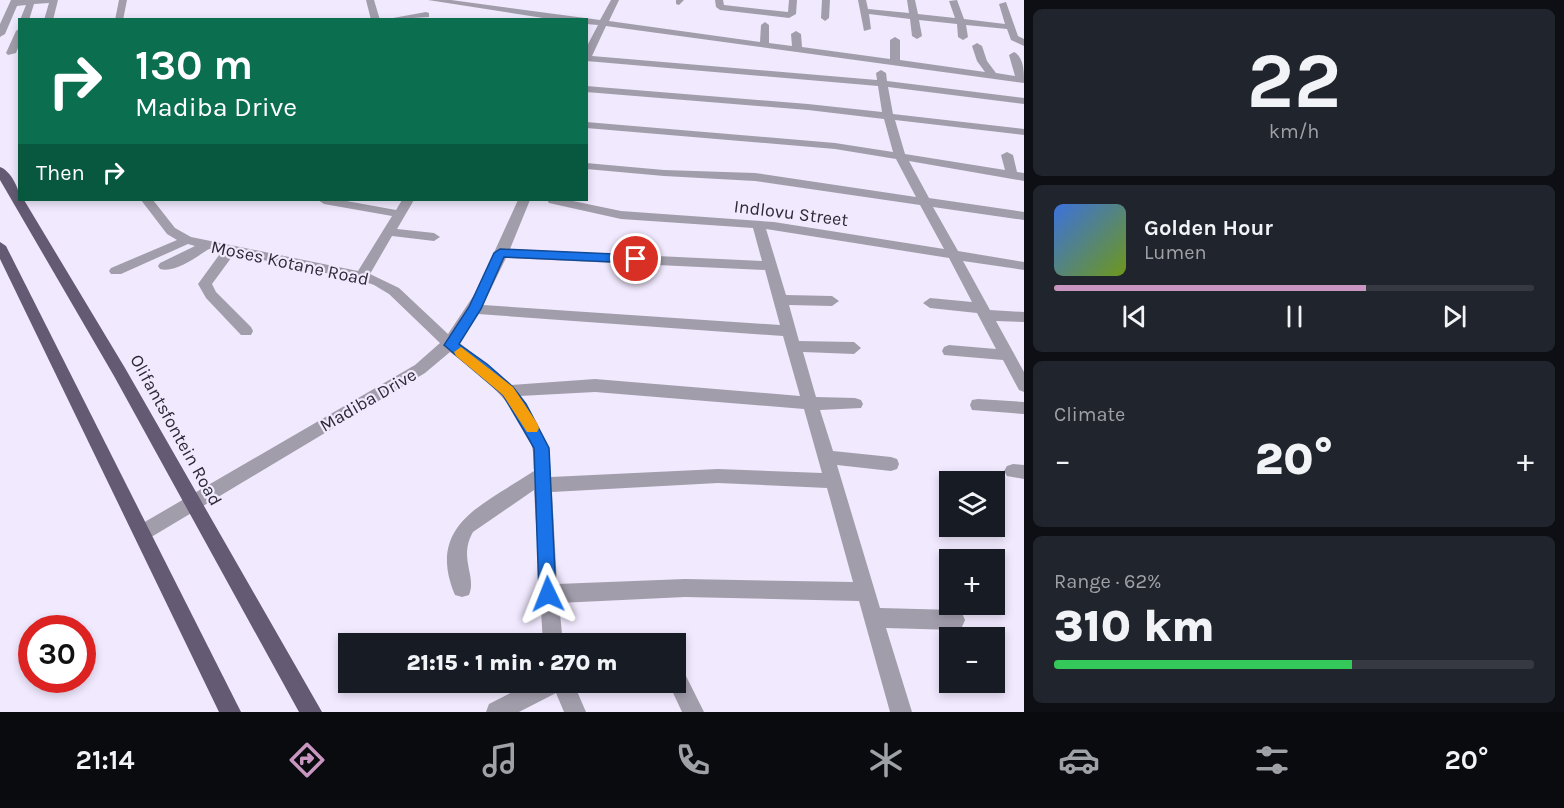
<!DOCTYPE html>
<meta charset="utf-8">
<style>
:root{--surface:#171b24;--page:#20242c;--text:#f1f3f6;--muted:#9ea1a6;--line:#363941;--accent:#c995c1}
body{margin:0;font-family:Karla,sans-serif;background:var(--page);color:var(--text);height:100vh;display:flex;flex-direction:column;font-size:22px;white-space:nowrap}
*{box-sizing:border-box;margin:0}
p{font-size:20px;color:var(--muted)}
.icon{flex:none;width:33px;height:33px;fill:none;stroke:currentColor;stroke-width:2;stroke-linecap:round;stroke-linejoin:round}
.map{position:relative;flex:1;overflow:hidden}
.details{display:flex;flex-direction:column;gap:9px;padding:9px;background:#0d0f14;width:540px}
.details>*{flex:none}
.banner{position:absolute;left:18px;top:18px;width:570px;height:183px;border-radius:0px;box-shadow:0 3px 9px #0003;background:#0b6e4f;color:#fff;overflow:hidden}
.buttons{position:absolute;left:939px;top:471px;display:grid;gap:12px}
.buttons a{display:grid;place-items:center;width:66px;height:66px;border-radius:0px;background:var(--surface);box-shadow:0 3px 9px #0003;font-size:30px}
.speed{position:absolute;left:18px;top:615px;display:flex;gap:12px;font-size:30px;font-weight:700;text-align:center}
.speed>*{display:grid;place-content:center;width:78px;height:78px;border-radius:50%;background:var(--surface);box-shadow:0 3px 9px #0003;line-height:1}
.speed .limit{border:9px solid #d22;background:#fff;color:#111}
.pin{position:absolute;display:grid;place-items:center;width:51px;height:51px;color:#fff;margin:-26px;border:3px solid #fff;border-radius:50%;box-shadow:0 2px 6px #0007}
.me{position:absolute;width:66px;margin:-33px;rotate:358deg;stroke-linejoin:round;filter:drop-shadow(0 0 4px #0008)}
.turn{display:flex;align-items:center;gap:21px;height:126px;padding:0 18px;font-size:27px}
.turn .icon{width:78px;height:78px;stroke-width:2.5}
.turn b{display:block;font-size:42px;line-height:51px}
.then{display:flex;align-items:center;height:57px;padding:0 18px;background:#0003;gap:12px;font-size:22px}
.big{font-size:45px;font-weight:800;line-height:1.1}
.details .card{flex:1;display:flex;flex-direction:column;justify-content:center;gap:9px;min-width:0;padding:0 21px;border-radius:9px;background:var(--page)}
.details .dial{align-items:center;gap:0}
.dial b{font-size:78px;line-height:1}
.song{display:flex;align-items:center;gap:18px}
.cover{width:72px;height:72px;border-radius:9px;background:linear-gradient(135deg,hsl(220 70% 55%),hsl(80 70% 35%))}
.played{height:6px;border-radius:3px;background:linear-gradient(90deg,var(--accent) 65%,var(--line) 65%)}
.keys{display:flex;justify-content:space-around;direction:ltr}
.heat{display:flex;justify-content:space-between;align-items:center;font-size:33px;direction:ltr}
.charge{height:9px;border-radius:4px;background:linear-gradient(90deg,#34c759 62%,var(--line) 0)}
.trip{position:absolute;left:338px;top:633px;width:348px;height:60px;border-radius:0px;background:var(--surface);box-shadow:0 3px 9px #0003;font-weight:800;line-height:60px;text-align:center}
.menu{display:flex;height:96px;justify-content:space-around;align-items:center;background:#090b0e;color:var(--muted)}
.menu .icon{width:42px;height:42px}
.menu .selected{color:var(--accent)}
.menu b{font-size:27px;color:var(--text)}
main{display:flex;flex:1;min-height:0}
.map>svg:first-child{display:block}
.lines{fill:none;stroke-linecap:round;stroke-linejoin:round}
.minor{fill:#a29dab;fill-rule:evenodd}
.major{fill:#645a73;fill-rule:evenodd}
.route{fill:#1a73e8;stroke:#114b97;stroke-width:1.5}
.slow{fill:#f59e0b}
.labels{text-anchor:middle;stroke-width:4.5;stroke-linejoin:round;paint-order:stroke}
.street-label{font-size:18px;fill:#2e2936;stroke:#f1e9fe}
</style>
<main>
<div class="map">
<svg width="1024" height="712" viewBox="0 0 1024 712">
<rect width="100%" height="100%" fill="#f1e9fe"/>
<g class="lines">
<g class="minor">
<path d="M11 0H58L53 20H44L49 3 34 4 29 20H20L26 5 17 6 5 34 0 37V24Z"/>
<path d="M119 0H127L123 20H115Z"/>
<path d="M366 0H374L380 20H371Z"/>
<path d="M428 0H451L600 20 611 0H619L609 21 760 42 761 25 765 22 769 25V43L792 46 791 34 796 31 801 34 802 47 890 59V40L895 37 900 40V60L985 72 977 61 972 46 977 43 982 46 987 61 996 73 1015 76 1009 55 1014 52C1024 57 1024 72 1024 83L606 26 592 56 877 80 876 73 881 70 886 73 887 81 1024 98V104L888 87 893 114 1024 129V135L895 120 905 154 1005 170 1001 155 1007 152 1013 155 1017 172 1024 173V181L909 161 929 198 1024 212V220L933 207 958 251 1024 262V270L963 261 990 310 1024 312V322L996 321 1024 372V392L1019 390 1003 360 944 355 942 351 944 347 949 345 996 349 977 313 930 308 923 303 930 298 972 302 949 258 766 229 786 295 832 296 839 301 832 306 789 305 799 341 854 342 861 348 854 354 803 352 816 397 855 398 861 400 863 404 861 408 820 410 833 451 891 457 897 459 899 464 897 469 891 471 837 465 880 608 955 610 962 613 965 620 962 627 955 630 886 628 912 712H890L859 601 685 597 559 603 563 644H543L534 490 473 532C458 558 477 576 469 595L462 597 455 595C425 524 485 504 534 471 533 464 534 454 532 447 519 405 483 377 450 352L425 373 148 539 142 541 136 539 133 533 136 527 415 365 440 343 389 294 374 285 360 280 234 254 212 284 216 292 251 327 253 331 251 335H241L206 298 198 284 222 251 209 249C196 257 176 273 160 269L158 266 160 263 195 246 188 244 121 274H111L109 271 111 268 177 240 167 234 141 200H153L175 228 191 237 358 271 392 216 324 204 318 200H341L396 210 402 200H414L397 229 434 233 440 237 434 241 392 236 370 274 399 288 448 334 476 292 518 200H530L510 249 762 261 753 228 621 219 549 203 547 200H568L621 211 774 222 944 249 920 205 755 181 664 176 586 169V163L664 170 755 173 916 197 896 159 835 149 586 128V122L835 143 893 152 884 119 808 110 586 92V86L808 104 882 112 878 86 586 61V48L598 25 586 24V20H556ZM506 258 765 270 780 325 483 305ZM478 314 783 336 800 396 595 379 511 385 458 342ZM595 392 804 409 822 473 718 469 551 477 549 448 520 396ZM718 483 827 488 853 582 685 579 557 584 552 492Z"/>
<path d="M676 0H684L679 5 676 4Z"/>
<path d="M715 0H723L724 5 788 12 789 0H797L796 14 789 18 720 10 716 7Z"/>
<path d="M822 0H830L829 18 825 21 821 18Z"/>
<path d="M858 0H866L868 9 909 13 907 0H915L918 14 955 18 949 1 957 0 964 19 1005 24 999 4 1006 2 1018 36 1024 39V46L1011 40 1007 29 966 25 968 37 963 40 958 37 957 24 919 20 922 36 917 39 912 36 910 19 869 14 871 29 864 31Z"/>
<path d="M426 12 429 13V17L382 20Z"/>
<path d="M20 28V43L16 53 8 55 6 53 16 31Z"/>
<path d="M978 399 1024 402V414L972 410 970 405 972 400Z"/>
<path d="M1013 464 1024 465V479L1007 476 1004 471 1007 466Z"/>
<path d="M675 665 682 668 704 712H682L668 682H675Z"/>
<path d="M532 682H573L586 712H564L556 693 519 712H486L489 704Z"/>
</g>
<g class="major">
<path d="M0 167C10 170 20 189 20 200H24L125 368 322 712H299L114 376 0 180Z"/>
<path d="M0 242 6 246 241 712H219L0 259Z"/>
</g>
</g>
<path class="route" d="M500 249 636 255 642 259 636 263 504 257 481 309 459 344 487 364 513 387 526 404 549 448 556 594 554 600 548 602 541 600 539 594 534 448 503 395 444 345 469 307 494 253Z"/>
<path class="slow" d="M461 347 513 387 537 423 539 428 537 432H527L503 395 456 356 454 352Z"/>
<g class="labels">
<g class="street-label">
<text transform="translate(791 213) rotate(7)" y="6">Indlovu Street</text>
<text transform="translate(290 263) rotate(12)" y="6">Moses Kotane Road</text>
<text transform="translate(368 400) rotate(-30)" y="6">Madiba Drive</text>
<text transform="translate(176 430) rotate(61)" y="6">Olifantsfontein Road</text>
</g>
</g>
</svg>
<div class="buttons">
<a><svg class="icon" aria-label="layers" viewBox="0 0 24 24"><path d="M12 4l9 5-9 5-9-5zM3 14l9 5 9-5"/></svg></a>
<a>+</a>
<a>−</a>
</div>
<div class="speed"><div class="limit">30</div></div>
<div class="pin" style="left:636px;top:259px;background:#d93025"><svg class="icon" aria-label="arrive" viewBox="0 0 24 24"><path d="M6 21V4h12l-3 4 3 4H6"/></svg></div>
<svg class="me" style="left:548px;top:594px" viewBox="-20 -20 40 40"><path d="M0-17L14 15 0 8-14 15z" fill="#1a73e8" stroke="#fff" stroke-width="4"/></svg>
<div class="trip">21:15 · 1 min · 270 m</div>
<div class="banner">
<div class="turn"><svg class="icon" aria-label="right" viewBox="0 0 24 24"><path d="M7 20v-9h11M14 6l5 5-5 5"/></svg><div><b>130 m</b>Madiba Drive</div></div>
<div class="then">Then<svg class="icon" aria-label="right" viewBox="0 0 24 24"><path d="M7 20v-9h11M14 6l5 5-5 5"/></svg></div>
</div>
</div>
<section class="details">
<div class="card dial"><b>22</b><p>km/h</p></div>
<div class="card">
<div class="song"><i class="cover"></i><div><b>Golden Hour</b><p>Lumen</p></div></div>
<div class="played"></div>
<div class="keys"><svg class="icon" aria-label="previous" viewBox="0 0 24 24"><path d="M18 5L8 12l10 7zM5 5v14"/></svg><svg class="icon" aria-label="pause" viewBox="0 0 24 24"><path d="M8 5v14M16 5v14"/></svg><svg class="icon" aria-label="next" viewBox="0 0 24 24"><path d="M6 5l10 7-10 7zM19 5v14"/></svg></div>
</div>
<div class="card"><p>Climate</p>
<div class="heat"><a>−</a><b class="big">20°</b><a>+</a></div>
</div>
<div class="card"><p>Range · 62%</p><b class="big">310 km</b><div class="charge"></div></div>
</section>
</main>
<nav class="menu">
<b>21:14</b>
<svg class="icon selected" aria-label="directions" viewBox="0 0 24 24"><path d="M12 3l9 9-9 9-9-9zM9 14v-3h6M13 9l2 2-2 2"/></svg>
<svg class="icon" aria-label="music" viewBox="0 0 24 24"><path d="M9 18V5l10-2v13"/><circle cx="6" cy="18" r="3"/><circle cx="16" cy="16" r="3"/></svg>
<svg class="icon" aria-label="phone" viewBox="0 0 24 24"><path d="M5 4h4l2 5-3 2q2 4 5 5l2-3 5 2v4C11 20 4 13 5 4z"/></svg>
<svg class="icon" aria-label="climate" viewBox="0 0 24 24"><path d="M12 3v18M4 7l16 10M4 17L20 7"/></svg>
<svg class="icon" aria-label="car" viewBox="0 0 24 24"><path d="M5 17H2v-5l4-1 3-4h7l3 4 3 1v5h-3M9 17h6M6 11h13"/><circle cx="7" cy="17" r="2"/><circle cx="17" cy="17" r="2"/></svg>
<svg class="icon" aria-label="filters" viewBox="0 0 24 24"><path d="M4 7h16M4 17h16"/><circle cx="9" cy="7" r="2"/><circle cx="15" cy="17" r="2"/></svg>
<b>20°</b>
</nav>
